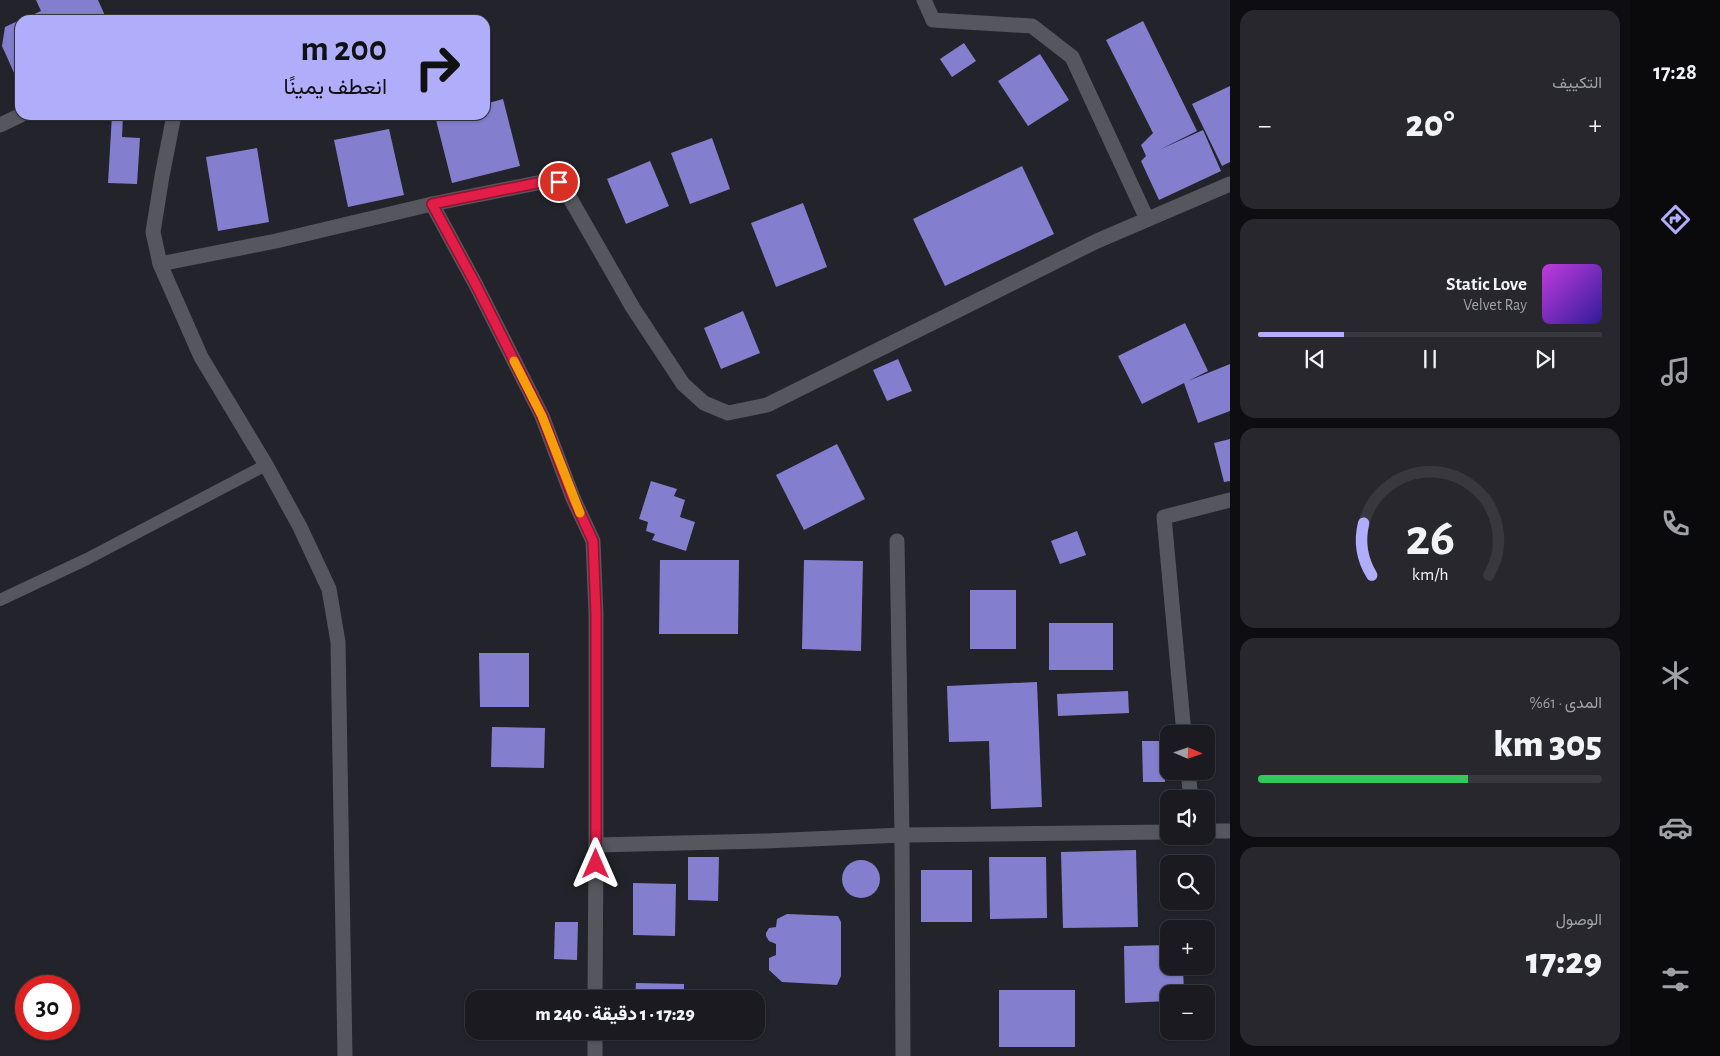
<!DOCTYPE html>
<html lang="ar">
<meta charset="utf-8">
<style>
:root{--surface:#1a1a20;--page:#27272d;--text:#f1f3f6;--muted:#9fa1a5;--line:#38383e;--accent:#b0aefa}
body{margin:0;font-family:"Alegreya Sans",Vazirmatn,sans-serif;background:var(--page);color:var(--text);direction:rtl;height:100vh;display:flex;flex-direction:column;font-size:19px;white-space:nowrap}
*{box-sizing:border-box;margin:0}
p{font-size:16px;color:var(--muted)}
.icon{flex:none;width:28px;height:28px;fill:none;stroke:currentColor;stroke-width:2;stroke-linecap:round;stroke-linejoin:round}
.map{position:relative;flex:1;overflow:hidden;direction:ltr}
.details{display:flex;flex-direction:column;gap:10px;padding:10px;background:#0e0e12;width:400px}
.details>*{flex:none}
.guide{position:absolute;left:15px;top:15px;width:475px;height:105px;border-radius:15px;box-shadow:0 1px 4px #0004,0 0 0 1px var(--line);direction:rtl;background:#b0aefa;color:#111;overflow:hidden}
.needle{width:32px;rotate:92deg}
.fabs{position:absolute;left:1160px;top:725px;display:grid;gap:10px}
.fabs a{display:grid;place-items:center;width:55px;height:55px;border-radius:10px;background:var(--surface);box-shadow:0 1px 4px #0004,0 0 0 1px var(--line);font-size:25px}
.speed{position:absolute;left:15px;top:975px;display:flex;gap:10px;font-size:25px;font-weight:700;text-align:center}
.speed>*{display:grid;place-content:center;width:65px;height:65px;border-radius:50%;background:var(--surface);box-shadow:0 1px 4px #0004,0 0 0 1px var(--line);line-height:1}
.speed .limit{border:8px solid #d22;background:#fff;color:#111}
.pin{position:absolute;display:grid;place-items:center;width:42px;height:42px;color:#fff;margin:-21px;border:2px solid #fff;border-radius:50%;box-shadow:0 1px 5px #0007}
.me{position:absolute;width:55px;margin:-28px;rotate:0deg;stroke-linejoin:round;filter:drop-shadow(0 0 4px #0008)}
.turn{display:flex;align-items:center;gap:18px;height:105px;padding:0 20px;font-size:22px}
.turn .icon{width:65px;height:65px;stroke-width:2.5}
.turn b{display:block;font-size:35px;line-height:42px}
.big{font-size:38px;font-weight:800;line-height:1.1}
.details .widget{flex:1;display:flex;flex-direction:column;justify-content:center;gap:8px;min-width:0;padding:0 18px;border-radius:15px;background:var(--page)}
.details .dial{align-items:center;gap:0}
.dial svg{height:130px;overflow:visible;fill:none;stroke:var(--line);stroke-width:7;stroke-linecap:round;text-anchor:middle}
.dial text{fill:var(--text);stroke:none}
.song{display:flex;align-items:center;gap:15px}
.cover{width:60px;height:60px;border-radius:8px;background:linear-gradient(135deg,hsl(290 70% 55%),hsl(250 70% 35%))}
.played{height:5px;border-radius:2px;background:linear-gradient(90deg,var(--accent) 25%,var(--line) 25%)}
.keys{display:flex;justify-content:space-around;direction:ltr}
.heat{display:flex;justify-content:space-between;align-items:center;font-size:28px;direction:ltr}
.charge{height:8px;border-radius:4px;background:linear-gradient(90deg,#34c759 61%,var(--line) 0)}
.trip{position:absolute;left:465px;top:990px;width:300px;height:50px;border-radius:15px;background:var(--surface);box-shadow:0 1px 4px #0004,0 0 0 1px var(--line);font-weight:800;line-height:50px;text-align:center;direction:rtl}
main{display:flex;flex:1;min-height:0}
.tabs{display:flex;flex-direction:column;width:90px;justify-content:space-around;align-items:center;background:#0a0a0d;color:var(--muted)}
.tabs .icon{width:35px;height:35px}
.tabs .selected{color:var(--accent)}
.tabs b{font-size:22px;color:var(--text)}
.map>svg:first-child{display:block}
.building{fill:#837fce}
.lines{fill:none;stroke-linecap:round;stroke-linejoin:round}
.lane{stroke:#56565f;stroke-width:12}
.street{stroke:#56565f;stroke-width:15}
.route-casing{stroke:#92132f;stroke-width:12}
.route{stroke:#e11d48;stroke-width:9}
.slow{stroke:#f59e0b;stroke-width:9}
</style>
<main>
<nav class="tabs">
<b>17:28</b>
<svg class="icon selected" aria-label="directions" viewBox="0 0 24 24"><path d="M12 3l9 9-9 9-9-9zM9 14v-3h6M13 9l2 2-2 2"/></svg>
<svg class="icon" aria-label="music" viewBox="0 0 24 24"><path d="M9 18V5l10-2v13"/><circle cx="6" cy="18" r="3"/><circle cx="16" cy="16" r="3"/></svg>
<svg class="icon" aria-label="phone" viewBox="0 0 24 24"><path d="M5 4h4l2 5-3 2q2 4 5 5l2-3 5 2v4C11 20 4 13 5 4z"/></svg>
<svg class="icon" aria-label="climate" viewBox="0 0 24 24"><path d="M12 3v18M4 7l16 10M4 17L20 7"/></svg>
<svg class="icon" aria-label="car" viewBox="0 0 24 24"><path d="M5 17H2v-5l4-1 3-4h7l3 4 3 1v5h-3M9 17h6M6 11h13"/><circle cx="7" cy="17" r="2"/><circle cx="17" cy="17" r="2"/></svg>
<svg class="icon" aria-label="filters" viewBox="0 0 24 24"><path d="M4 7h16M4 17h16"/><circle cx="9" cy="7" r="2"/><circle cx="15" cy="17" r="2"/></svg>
</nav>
<section class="details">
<div class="widget"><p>التكييف</p>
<div class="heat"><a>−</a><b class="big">20°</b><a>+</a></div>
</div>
<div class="widget">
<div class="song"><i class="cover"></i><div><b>Static Love</b><p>Velvet Ray</p></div></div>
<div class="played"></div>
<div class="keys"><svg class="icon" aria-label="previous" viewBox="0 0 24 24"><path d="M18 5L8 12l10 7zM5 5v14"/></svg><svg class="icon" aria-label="pause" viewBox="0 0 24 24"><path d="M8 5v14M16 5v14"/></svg><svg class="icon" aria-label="next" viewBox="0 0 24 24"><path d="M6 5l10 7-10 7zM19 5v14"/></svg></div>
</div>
<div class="widget dial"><svg viewBox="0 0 100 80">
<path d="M14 69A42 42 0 1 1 86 69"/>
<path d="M14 69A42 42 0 0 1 9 37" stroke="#b0aefa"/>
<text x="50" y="56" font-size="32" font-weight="700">26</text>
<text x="50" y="72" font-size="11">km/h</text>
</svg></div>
<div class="widget"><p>المدى · 61%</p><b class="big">305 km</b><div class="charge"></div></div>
<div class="widget"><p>الوصول</p><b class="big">17:29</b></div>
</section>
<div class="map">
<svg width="1230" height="1056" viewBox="0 0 1230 1056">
<rect width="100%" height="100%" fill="#23232b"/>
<g class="building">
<path d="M36 0H98L107 20H21L41 11Z"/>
<path d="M20 20V72L15 75 2 46 5 27Z"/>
<path d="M1143 21 1197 131 1159 150 1203 130 1221 171 1159 200 1141 161 1146 156 1141 145 1153 133 1106 40Z"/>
<path d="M964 43 976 61 952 77 940 59Z"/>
<path d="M1040 54 1069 100 1028 126 998 81Z"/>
<path d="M1230 86V162L1222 166 1192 104Z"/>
<path d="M503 99 520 166 452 183 435 116 485 115V104Z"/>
<path d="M112 115H123L122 137 140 138 137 184 108 183Z"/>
<path d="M389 129 404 195 348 207 334 140Z"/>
<path d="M712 138 730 189 690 204 671 153Z"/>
<path d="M257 148 269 222 218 231 206 157Z"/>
<path d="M650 161 669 206 626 224 607 179Z"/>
<path d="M1022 166 1054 234 945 286 913 219Z"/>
<path d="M803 203 827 267 776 287 751 223Z"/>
<path d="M743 311 760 353 721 369 704 328Z"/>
<path d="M1185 323 1208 371 1188 381 1230 364V411L1198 423 1184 383 1142 404 1118 356Z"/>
<path d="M898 359 912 391 887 401 873 370Z"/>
<path d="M1230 439V481L1224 482 1214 443Z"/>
<path d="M837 444 865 499 804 530 776 475Z"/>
<path d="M651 481 677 489 674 496 685 500 680 517 695 522 686 551 652 540 655 534 646 531 648 522 639 519Z"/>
<path d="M1077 531 1086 555 1060 564 1051 541Z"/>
<path d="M660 560H739L738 634H659Z"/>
<path d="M804 560 863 561 861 651 802 649Z"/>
<rect x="970" y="590" width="46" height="59"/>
<rect x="1049" y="623" width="64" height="47"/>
<path d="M479 653H529V707H480Z"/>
<path d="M1037 682 1042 807 991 809 989 741 949 742 947 686Z"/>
<path d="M1128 691 1129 713 1058 716 1057 694Z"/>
<path d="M492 727 545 728 544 768 491 767Z"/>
<path d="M1142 741H1164L1165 782H1143Z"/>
<path d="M1136 850 1138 927 1063 928 1061 852Z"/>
<path d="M688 857H719L718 901 688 900Z"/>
<path d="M989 857H1046L1047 918 990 919Z"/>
<circle cx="861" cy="879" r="19"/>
<rect x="921" y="870" width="51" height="52"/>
<path d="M633 883 676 884 675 936 633 935Z"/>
<path d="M787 914 838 916 841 922V976L837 985 782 982 769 970V958L776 955V944L769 941 766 936V933L769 928 776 927 777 919Z"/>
<path d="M555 922H578L577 960 554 959Z"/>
<path d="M1169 945V966H1183L1184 994H1169V1001L1125 1003 1124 946Z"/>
<path d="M636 983 684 984V999H635Z"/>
<rect x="999" y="990" width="76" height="57"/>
<path d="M635 1031H683V1035L634 1034Z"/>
</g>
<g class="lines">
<path class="lane" d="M0 600 87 559 266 465"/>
<g class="street">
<path d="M924 0 933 20 1032 26 1072 57 1147 219"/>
<path d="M174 115 162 176 153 232 160 264 201 357 266 465 300 527 329 589 338 642 345 1056"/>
<path d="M0 125 21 115"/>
<path d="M432 204 476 285 542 416 573 498 593 541 596 614V845L766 841 902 835 903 1056"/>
<path d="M160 264 276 241 432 204 542 182H559L571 200 633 308 683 384 704 403 728 413 767 405 1097 241 1230 184"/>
<path d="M897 541 902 835 1169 832"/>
<path d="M1184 734 1164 517 1230 500"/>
<path d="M1188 771 1191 799"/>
<path d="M1206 831H1230"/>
<path d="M595 999 596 845"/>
<path d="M595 1056V1031"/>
</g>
</g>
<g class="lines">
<g class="route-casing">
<path id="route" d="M559 182H542L432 204 476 285 542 416 573 498 593 541 596 614V864"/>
</g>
<use href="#route" class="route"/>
<path class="slow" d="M514 361 542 416 580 513"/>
</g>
</svg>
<div class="fabs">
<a><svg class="needle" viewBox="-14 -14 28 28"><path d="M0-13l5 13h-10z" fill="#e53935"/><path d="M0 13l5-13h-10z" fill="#9fa1a5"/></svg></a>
<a><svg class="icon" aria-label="sound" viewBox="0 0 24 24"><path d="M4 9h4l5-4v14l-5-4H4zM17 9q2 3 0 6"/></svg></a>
<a><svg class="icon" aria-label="search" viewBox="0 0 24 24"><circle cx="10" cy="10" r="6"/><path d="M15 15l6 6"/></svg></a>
<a>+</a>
<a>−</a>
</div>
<div class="speed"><div class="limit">30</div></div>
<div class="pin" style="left:559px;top:182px;background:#d93025"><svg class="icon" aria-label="arrive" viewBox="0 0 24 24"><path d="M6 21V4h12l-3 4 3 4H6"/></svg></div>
<svg class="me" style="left:596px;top:864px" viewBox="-20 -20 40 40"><path d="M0-17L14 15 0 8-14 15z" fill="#e11d48" stroke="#fff" stroke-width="4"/></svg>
<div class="trip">17:29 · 1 دقيقة · 240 m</div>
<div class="guide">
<div class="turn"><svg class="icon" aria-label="right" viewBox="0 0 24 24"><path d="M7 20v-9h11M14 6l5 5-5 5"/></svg><div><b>200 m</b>انعطف يمينًا</div></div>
</div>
</div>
</main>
